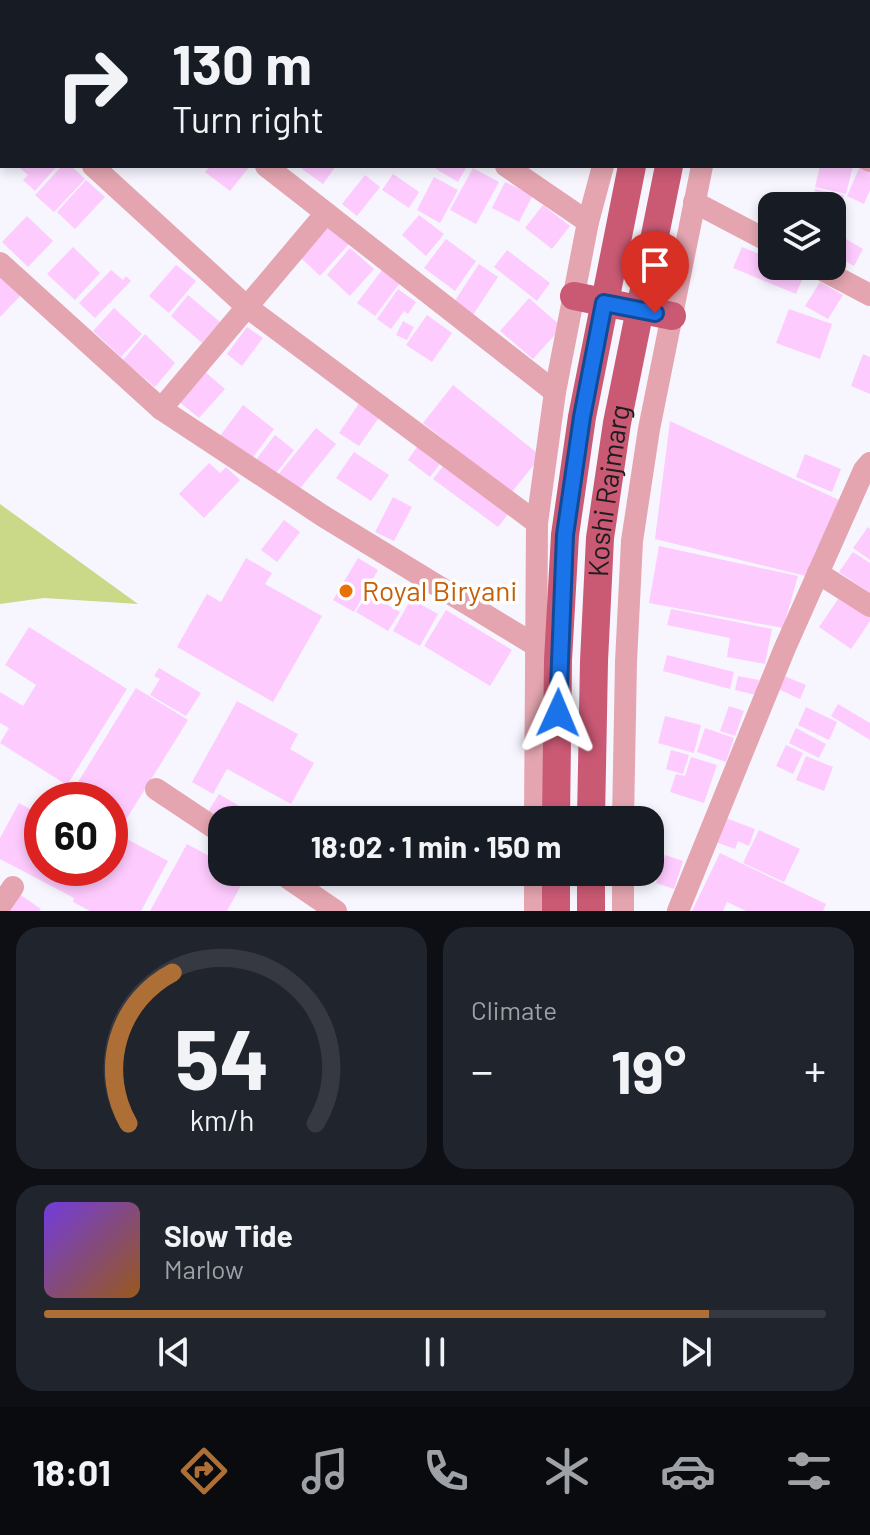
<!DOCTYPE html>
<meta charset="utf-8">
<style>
:root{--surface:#171b24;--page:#20242c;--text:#f1f3f6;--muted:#9ea1a6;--line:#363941;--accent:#ae6f36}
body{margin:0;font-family:Barlow,sans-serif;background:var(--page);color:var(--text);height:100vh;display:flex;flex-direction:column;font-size:30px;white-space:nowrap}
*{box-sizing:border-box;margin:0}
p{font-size:26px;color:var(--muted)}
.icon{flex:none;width:44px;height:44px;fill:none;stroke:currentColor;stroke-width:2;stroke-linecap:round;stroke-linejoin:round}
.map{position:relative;height:911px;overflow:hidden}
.sheet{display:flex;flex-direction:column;gap:16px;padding:16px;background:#0d0f14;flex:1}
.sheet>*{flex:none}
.top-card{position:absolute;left:0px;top:0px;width:870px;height:168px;box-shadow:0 4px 12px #0003;background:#171b24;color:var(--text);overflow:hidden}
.controls{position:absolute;left:758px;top:192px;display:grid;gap:16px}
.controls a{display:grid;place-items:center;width:88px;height:88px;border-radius:16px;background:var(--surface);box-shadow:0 4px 12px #0003;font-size:40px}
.speed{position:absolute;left:24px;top:782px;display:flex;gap:16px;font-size:40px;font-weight:700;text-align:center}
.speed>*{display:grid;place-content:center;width:104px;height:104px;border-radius:50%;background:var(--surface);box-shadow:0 4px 12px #0003;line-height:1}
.speed .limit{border:12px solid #d22;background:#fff;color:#111}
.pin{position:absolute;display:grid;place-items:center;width:68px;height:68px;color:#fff;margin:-82px -34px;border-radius:50% 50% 50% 0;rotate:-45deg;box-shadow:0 0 8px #0007}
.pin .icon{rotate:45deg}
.me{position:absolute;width:88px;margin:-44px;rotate:1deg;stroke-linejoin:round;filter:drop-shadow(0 0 6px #0008)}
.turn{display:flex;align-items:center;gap:28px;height:168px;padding:0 40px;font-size:36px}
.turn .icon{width:104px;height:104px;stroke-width:2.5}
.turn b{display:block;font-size:56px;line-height:68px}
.big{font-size:60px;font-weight:700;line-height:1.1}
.sheet .widget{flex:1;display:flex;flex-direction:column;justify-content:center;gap:12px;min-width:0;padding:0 28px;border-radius:24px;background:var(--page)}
.sheet .dial{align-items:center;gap:0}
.dial svg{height:208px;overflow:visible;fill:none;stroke:var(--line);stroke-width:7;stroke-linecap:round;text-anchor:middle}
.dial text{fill:var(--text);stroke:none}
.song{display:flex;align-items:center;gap:24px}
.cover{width:96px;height:96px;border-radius:12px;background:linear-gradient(135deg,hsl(260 70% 55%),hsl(30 70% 35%))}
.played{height:8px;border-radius:4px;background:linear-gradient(90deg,var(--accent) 85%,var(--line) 85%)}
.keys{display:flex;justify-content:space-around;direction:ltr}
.heat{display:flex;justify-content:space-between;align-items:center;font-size:44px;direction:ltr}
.sheet .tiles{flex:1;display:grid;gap:16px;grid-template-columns:1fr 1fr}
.widget:last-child{grid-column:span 2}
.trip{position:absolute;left:208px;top:806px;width:456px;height:80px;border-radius:24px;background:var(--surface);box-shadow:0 4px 12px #0003;font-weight:700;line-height:80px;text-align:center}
.tabs{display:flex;height:128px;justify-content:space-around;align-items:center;background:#090b0e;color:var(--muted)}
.tabs .icon{width:56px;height:56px}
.tabs .selected{color:var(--accent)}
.tabs b{font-size:36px;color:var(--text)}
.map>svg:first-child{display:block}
.green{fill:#c9d988}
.building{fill:#fecbfe}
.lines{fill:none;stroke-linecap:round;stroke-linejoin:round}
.minor{stroke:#e4a5b0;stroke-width:22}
.major{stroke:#ca5974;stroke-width:28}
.route-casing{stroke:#114b97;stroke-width:20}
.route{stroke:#1a73e8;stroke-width:14}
.food-dot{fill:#e8710a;stroke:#fff;stroke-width:3}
.labels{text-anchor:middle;stroke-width:7;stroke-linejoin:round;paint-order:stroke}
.street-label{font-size:28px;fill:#1d1c20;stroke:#fff}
.food-label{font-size:28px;fill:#c56008;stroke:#fff;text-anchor:start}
</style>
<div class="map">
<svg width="870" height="911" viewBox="0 0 870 911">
<rect width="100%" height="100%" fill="#f7f6ff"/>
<path class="green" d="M0 504 138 604 44 598 0 604Z"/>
<g class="building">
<path d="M22 166H57L35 191 23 180 28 175 20 168Z"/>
<path d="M62 166H71L85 179 54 212 35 195Z"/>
<path d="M210 166H250L230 191 205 172Z"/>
<path d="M305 166H336L323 184 302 169Z"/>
<path d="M438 166H467L458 182 436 169Z"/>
<path d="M820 166H853L846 194 815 187Z"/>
<path d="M860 166 870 170V190L864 204 847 196Z"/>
<path d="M473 168 499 182 476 224 450 210Z"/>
<path d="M393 174 419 192 409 208 382 190Z"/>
<path d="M365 175 380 187 357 216 342 204Z"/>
<path d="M434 177 458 190 440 223 417 210Z"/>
<path d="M86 180 105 197 75 229 57 212Z"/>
<path d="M505 182 533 195 519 222 492 208Z"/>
<path d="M815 189 844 195 836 233 832 232V206H812Z"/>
<path d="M543 205 570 226 552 249 525 228Z"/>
<path d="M419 215 444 234 426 256 402 235Z"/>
<path d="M27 216 53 241 28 267 2 242Z"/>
<path d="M329 226 349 244 320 276 301 258Z"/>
<path d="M841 236 863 249 854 266 832 254Z"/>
<path d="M446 239 476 261 455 291 424 268Z"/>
<path d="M73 247 100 273 75 300 47 274Z"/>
<path d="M742 247 772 259V266H788L805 273 796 294 733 268Z"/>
<path d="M350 248 374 269 350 296 327 275Z"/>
<path d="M507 250 550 283 537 301 494 267Z"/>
<path d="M479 264 498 277 473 315 454 302Z"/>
<path d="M176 265 196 281 169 313 149 296Z"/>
<path d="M111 270 123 280 126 276 131 281 95 318 79 303Z"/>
<path d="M382 270 400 283 375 316 357 303Z"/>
<path d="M0 271 23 293 0 317Z"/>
<path d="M820 282 843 295 828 319 805 306Z"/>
<path d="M398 289 416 302 408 314 404 311 391 329 377 319Z"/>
<path d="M188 295 220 322 202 343 171 316Z"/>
<path d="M529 298 562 327 533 359 500 331Z"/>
<path d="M114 308 142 334 121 357 93 331Z"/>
<path d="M789 309 832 324 820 359 776 343Z"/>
<path d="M427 315 452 333 432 362 406 345Z"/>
<path d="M403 321 414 327 407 340 396 335Z"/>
<path d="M247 327 263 338 242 366 227 354Z"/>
<path d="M145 334 175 363 155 387 123 360Z"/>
<path d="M863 354 870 357V394L851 386Z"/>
<path d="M204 371 225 389 199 418 178 401Z"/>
<path d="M453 385 541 456 511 493 423 423Z"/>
<path d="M360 402 380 416 359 446 339 433Z"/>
<path d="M243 405 274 429 251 460 220 436Z"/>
<path d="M670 421 839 500 806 576 655 539Z"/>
<path d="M316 428 336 444 297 492 277 476Z"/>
<path d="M275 435 294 450 274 476 255 461Z"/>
<path d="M417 447 440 464 430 477 408 460Z"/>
<path d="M354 452 389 475 371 501 336 478Z"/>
<path d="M805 454 841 469 832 492 796 477Z"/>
<path d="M209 463 220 473 226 467 240 480 204 518 179 494Z"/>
<path d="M443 466 508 514 498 527 433 479Z"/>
<path d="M393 497 412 507 394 541 375 532Z"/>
<path d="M284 520 300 532 277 562 261 550Z"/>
<path d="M868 527 870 529V560L853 548Z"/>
<path d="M659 546 798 576 783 628 649 603Z"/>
<path d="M853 552 870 563V593L839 572Z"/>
<path d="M246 558 272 573 265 584 322 616 273 702 177 647 207 594 221 602Z"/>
<path d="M358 558 378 570 354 612 333 600Z"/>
<path d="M843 592 870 610V621L851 649 819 627Z"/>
<path d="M368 593 400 612 388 631 356 612Z"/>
<path d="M411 599 438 614 420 646 393 631Z"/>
<path d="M671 609 772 629 765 664 727 657 730 638 667 625Z"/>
<path d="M446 610 512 650 490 686 424 646Z"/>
<path d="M29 627 127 689 67 785 0 743 9 728 0 723V692L23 706 36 685 5 665Z"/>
<path d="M667 655 734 672 730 689 663 671Z"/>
<path d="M159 668 201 693 186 716 150 695 160 679 154 676Z"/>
<path d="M782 675 806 685 800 699 776 688Z"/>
<path d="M738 676 759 680 756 695 735 690Z"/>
<path d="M136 688 188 720 117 834 110 830V800H67Z"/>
<path d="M237 701 298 734 290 749 314 763 291 804 227 769 213 794 192 782Z"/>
<path d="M838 704 870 723V740L831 716Z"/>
<path d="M729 706 744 711 735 736 720 731Z"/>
<path d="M806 707 837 722 829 740 798 725Z"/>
<path d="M665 716 701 725 694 753 658 743Z"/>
<path d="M705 728 734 738 726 762 697 752Z"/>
<path d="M796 728 826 744 819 758 789 743Z"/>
<path d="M786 745 803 753 793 774 776 766Z"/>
<path d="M671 750 689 755 683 774 666 769Z"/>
<path d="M806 756 833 767 824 791 796 780Z"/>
<path d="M691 757 717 765 704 803 670 792 676 774 685 776Z"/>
<path d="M219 794 246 810 240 820H222L206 815Z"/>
<path d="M19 803 35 812 33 816 42 821V868H90L84 881 91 868H110V860L113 861 125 838 168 861 141 911H90L73 902 74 898 0 859V838Z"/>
<path d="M723 817 755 829 749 846 738 841 735 849 713 841Z"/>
<path d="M759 830 800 849 784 882 743 863Z"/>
<path d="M187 844 222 863V872H238L246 876 227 911H150Z"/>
<path d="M720 853 826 904 823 911H746L727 902 723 911H692Z"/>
<path d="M665 855 683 861 674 889 656 883Z"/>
<path d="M19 894 41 909 39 911H8Z"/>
</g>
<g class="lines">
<g class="minor">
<path d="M83 0 85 2"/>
<path d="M301 0 303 2"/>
<path d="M639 2 640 0"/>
<path d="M739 2V0"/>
<path d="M0 82 2 84"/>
<path d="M868 160 870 161"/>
<path d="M93 166 247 307 537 523"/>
<path d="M266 166 555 392"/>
<path d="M506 166 588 222"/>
<path d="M694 202 772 243"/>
<path d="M0 263 161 409 323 516 535 645"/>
<path d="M815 266 870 295"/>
<path d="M161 409 326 213"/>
<path d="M818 573 870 606"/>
<path d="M156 789 222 833"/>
<path d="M535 820 537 523 555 392 588 222 603 166"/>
<path d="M623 820 626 662 632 541 649 429 702 166"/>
<path d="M279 872 336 911"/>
<path d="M535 872V911"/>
<path d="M0 906 13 887"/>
<path d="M623 911V872"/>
<path d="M678 911 784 650 864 470 870 463"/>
</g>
<g class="major">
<path d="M669 2 670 0"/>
<path d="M706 2V0"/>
<path d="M574 296 672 316"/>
<path d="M556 820 558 660 565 535 582 417 632 166"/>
<path id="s1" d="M591 820 594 661 600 538 617 423 669 166"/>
<path d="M556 872V911"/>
<path d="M591 872V911"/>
</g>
</g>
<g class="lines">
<g class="route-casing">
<path id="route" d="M558 713 565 535 582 417 604 303 655 313"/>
</g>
<use href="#route" class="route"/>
</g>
<circle class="food-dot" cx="346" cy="591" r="8"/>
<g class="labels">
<g class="street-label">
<text dy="10" stroke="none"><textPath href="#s1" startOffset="330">Koshi Rajmarg</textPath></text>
</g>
<g class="food-label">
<text x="362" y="601">Royal Biryani</text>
</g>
</g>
</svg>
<div class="controls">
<a><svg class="icon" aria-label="layers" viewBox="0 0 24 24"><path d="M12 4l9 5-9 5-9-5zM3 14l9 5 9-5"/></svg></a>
</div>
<div class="speed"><div class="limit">60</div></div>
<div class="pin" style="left:655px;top:313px;background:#d93025"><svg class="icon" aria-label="arrive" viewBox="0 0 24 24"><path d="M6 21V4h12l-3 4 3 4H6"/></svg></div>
<svg class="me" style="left:558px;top:713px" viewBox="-20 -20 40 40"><path d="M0-17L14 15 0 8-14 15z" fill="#1a73e8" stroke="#fff" stroke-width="4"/></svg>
<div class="trip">18:02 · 1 min · 150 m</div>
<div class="top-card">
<div class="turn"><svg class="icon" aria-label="right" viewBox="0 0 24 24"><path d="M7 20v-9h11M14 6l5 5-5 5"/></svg><div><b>130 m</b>Turn right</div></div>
</div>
</div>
<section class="sheet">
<div class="tiles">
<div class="widget dial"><svg viewBox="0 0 100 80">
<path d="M14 69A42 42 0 1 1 86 69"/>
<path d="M14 69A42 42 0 0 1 31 11" stroke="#ae6f36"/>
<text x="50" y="56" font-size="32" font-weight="700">54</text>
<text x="50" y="72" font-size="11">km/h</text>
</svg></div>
<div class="widget"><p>Climate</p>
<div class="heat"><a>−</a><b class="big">19°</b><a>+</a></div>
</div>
<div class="widget">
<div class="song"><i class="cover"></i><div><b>Slow Tide</b><p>Marlow</p></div></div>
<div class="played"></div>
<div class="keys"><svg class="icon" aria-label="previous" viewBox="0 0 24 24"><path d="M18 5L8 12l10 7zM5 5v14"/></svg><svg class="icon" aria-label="pause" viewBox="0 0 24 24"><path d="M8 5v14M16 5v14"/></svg><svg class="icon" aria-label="next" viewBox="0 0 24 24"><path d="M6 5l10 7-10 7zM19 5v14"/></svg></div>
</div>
</div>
</section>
<nav class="tabs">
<b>18:01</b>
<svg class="icon selected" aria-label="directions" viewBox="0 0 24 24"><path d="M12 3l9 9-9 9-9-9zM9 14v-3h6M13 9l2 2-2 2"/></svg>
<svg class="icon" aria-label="music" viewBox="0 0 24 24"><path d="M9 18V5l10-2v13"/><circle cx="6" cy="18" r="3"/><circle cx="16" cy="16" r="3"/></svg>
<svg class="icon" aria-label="phone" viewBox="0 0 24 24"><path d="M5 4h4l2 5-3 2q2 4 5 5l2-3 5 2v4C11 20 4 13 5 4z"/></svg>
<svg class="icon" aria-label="climate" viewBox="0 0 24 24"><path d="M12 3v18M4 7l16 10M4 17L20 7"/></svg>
<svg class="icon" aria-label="car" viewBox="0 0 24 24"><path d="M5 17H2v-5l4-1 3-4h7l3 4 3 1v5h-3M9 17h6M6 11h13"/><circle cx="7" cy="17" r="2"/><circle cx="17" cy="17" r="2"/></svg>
<svg class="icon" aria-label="filters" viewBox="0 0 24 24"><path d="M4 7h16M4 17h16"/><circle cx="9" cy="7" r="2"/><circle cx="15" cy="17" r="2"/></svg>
</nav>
